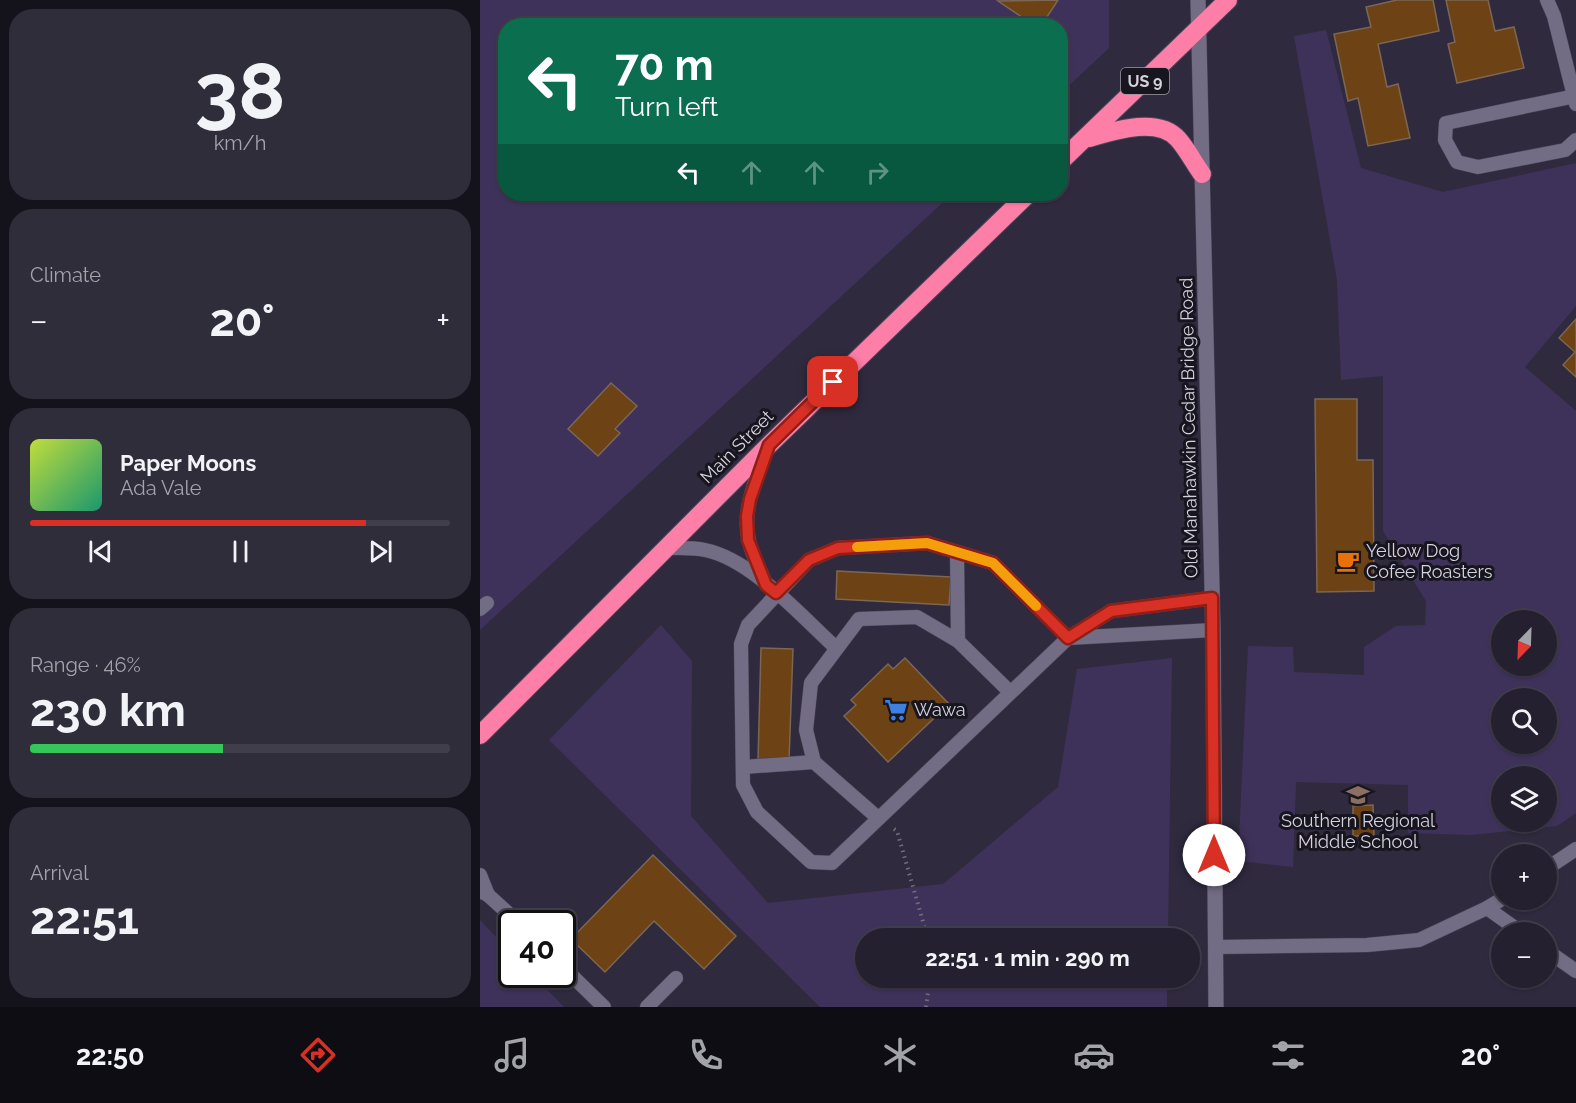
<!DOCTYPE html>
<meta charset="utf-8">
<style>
:root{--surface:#24202f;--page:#302d3b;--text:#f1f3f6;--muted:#a3a3aa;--line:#413e4b;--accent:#d93025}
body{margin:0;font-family:Raleway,sans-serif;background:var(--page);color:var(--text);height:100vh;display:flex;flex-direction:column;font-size:22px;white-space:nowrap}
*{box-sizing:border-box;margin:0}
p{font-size:20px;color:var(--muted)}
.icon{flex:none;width:33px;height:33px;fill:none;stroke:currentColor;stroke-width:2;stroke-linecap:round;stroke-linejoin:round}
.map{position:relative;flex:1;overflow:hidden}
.panel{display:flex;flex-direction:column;gap:9px;padding:9px;background:#14121a;width:480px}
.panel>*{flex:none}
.top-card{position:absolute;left:18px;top:18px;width:570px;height:183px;border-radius:24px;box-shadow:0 2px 4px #0004,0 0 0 2px var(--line);background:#0b6e4f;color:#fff;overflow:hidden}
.needle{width:39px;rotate:203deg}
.controls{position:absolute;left:1011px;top:610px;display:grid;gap:12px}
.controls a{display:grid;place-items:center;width:66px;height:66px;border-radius:50%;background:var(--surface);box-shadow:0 2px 4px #0004,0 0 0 2px var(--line);font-size:30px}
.speed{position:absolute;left:18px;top:910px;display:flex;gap:12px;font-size:30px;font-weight:700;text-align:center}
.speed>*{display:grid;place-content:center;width:78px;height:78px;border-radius:50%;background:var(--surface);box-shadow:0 2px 4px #0004,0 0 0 2px var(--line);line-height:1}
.speed .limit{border:3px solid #111;border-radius:9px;background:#fff;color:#111}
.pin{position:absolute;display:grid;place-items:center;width:51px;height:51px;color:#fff;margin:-26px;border-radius:12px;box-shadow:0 3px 9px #0006}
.me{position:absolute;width:66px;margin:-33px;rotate:0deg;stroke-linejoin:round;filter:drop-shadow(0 0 4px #0008)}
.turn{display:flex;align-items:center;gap:21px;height:126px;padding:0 18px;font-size:27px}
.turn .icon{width:78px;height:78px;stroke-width:2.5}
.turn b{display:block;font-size:42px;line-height:51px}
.lanes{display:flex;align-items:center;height:57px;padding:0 18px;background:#0003;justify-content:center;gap:30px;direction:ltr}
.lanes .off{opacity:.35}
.big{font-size:45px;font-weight:700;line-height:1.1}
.panel .widget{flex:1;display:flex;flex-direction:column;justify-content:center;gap:9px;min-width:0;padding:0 21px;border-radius:24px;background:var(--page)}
.panel .dial{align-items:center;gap:0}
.dial b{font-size:78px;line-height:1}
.song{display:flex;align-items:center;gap:18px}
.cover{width:72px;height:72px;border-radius:9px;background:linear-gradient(135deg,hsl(70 70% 55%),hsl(160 70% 35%))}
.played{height:6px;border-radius:3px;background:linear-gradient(90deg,var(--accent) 80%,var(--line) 80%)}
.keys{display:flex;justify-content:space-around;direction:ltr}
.heat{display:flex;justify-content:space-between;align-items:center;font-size:33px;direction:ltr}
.charge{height:9px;border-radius:4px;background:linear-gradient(90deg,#34c759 46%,var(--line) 0)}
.trip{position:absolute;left:375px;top:928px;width:345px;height:60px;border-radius:30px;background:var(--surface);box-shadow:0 2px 4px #0004,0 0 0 2px var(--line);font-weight:700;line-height:60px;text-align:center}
.dock{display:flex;height:96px;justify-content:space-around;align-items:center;background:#0e0d13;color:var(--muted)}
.dock .icon{width:42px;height:42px}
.dock .active{color:var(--accent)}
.dock b{font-size:27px;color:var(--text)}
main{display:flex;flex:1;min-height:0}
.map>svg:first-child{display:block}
.green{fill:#3f325a;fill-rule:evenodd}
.building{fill:#6d4214;stroke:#7b6754;stroke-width:1.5}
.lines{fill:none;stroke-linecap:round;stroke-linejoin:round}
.lane-casing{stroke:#4a4556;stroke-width:15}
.secondary-casing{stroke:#4a4556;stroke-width:16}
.highway-casing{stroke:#4a4556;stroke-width:20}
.path{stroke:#726d7f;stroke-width:4;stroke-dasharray:1.5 4.5;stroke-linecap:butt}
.lane{stroke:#726c84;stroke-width:14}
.secondary{stroke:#726c84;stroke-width:15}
.highway{stroke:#fd7ea7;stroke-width:18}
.route-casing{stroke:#8d1f18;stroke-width:15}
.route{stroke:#d93025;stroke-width:10}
.slow{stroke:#f59e0b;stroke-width:10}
.labels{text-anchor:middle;stroke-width:6;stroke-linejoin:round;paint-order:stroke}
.shield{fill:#17151e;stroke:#9c99a5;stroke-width:1.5}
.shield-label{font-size:16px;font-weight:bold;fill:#d5d2df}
.street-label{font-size:18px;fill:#d5d2df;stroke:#17151e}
.poi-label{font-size:18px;fill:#d5d2df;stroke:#17151e;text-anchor:start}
</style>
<main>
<section class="panel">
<div class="widget dial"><b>38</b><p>km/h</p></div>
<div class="widget"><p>Climate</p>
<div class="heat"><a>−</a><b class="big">20°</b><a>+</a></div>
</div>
<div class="widget">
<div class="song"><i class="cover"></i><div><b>Paper Moons</b><p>Ada Vale</p></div></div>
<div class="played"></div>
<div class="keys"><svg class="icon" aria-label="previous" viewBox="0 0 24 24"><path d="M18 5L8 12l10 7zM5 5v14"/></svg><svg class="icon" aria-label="pause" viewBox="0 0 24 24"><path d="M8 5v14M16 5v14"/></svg><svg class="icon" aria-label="next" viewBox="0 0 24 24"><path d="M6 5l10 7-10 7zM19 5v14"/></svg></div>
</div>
<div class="widget"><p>Range · 46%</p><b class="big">230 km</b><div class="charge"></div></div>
<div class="widget"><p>Arrival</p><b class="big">22:51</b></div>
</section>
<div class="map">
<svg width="1096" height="1007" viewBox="0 0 1096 1007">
<rect width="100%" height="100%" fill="#302a3f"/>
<g class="green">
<path d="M0 0H629V48L581 93 580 26H26V194H472L0 630Z"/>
<path d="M846 30 881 168 963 192 1096 163V306L1045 367 1096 411V813L1077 826 992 835 928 833V785L816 782 813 867 758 861 768 646 813 647 814 672 884 675V647L916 626 945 625 946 601 903 531V376L861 380 857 280 814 36ZM1022 621H1066V666H1022ZM1022 699H1066V744H1022ZM1022 777H1066V822H1022Z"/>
<path d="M181 625 212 661 211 816 288 903 463 884 578 787 597 669 692 658 688 939H386V978H687V1007H340L69 740Z"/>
<path d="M0 920 31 953 32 975H53L84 1007H0Z"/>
</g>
<g class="building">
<path d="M578 0 561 26H555L518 1Z"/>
<path d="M917 0H953L959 31 898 44 907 87 918 84 930 138 888 146 878 98 868 101 854 34 891 27 886 7Z"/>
<path d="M966 0H1008L1015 31 1034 27 1044 68 977 83 968 44 975 42Z"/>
<path d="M1096 319V377L1083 365 1095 352 1079 338Z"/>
<path d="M131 383 157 406 135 429 140 433 118 456 88 429Z"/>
<path d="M835 399H877V460H893L894 591 837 592Z"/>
<path d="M357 571 471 577 469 605 356 599Z"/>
<path d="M281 648 313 649 309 761 278 760Z"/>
<path d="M425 658 469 704 408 762 364 716 376 705 371 700 408 664 413 669Z"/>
<path d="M893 805 894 836H873V806Z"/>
<path d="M173 855 256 936 224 969 174 921 125 972 91 939Z"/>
</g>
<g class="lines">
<g class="lane-casing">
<g id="lane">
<path d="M1067 0 1074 16 1096 104"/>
<path d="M1095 96 966 123 965 140 977 162 998 167 1085 150 1096 140"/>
<path d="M187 548C199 548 213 547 225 550 271 559 321 616 355 647"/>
<path d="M477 552 478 641"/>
<path d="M286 585C281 570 272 556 269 541 261 510 277 478 287 449"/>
<path d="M732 598 631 611 588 638 352 863 331 862 277 812 263 785 261 644 268 625 329 560 358 548 447 543 513 563 588 638 733 630"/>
<path d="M0 609 7 603"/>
<path d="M263 767 334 762"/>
<path d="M398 818 334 762 326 730 331 683 379 619 437 617 478 641 530 692"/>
<path d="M1066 869 1096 849"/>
<path d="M0 875 8 895"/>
<path d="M0 891 8 895 40 924"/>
<path d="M1007 908 1022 899"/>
<path d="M736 947 887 945 939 940 1007 908 1042 933"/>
<path d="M1066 950 1096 971"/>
<path d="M82 966 124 1007"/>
<path d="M167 1007 196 978"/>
</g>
</g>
<g class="secondary-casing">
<path id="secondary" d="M718 0 733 630 736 1007"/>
</g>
<g class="highway-casing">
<g id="highway">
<path d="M609 138C633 131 678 116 698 139 707 149 714 163 722 174"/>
<path d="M580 162 748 0"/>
<path d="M0 735 289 445 548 194"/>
</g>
</g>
<g class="path">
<path d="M414 829 417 831 448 939"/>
<path d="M446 1007 450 978"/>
</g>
<use href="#lane" class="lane"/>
<use href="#secondary" class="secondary"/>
<use href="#highway" class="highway"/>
</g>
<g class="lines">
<g class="route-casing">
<path id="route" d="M353 382 289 445 270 499 267 516 268 540 286 585 296 593 329 560 358 548 447 543 513 563 588 638 631 611 732 598 734 855"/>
</g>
<use href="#route" class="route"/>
<path class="slow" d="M377 547 447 543 513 563 556 606"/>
</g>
<defs>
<g id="cafe-bare" transform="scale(1.8)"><path d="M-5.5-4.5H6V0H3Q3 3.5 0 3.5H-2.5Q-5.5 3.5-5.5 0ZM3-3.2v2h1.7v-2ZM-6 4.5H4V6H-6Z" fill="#e8710a" stroke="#17151e" stroke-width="2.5" paint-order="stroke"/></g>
<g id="supermarket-bare" transform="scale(1.8)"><path d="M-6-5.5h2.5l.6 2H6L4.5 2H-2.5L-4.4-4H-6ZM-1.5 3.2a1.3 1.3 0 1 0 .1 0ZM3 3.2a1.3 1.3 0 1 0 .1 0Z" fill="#3f7fe0" stroke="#17151e" stroke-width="2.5" paint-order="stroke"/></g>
<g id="school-bare" transform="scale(1.8)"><path d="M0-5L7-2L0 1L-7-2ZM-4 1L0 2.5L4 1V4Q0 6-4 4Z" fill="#8d6e63" stroke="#17151e" stroke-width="2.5" paint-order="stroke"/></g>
</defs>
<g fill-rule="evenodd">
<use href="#cafe-bare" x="868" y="561"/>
<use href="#supermarket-bare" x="416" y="710"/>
<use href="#school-bare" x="878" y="795"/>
</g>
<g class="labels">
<rect class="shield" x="641" y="68" width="48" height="26" rx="4.5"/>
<g class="shield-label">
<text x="665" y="87">US 9</text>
</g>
<g class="street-label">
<text transform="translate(709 428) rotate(-91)" y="6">Old Manahawkin Cedar Bridge Road</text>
<text transform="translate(257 447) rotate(-45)" y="6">Main Street</text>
</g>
<g class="poi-label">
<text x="886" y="557">Yellow Dog<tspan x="886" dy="21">Cofee Roasters</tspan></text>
<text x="434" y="716">Wawa</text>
<text x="878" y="827" text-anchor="middle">Southern Regional<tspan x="878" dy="21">Middle School</tspan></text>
</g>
</g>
</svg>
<div class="controls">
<a><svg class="needle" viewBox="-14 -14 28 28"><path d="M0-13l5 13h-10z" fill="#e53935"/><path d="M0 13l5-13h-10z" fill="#a3a3aa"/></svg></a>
<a><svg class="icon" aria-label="search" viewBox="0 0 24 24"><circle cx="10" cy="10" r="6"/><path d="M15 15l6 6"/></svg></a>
<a><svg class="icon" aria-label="layers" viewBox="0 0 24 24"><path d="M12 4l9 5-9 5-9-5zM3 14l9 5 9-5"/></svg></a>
<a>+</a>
<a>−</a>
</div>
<div class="speed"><div class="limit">40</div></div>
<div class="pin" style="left:353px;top:382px;background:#d93025"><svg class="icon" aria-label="arrive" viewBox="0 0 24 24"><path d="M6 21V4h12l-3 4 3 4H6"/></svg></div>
<svg class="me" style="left:734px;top:855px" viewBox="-20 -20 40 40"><circle r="19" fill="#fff"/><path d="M0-13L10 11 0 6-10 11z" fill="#d93025"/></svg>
<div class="trip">22:51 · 1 min · 290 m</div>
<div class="top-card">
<div class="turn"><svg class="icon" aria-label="left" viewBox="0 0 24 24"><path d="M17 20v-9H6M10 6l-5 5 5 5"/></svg><div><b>70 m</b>Turn left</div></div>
<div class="lanes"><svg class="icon" aria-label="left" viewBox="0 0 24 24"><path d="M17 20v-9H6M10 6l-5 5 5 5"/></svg><svg class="icon off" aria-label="ahead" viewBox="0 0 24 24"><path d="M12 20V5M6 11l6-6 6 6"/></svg><svg class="icon off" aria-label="ahead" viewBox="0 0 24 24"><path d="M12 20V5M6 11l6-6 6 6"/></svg><svg class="icon off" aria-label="right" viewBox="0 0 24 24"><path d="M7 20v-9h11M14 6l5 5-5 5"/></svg></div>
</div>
</div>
</main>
<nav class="dock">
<b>22:50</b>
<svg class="icon active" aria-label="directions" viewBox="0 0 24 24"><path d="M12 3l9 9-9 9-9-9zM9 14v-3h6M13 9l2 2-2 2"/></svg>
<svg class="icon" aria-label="music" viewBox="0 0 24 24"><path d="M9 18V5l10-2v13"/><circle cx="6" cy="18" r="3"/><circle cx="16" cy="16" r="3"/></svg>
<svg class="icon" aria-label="phone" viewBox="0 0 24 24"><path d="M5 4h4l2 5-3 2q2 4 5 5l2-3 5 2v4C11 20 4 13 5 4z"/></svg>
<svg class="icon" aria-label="climate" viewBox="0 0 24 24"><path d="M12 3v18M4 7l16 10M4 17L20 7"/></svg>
<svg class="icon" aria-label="car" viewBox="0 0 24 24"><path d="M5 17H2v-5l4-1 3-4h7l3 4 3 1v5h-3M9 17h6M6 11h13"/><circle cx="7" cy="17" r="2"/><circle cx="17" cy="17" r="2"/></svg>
<svg class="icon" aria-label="filters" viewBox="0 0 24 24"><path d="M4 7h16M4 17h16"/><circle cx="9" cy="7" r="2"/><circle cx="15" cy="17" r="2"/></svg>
<b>20°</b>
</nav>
